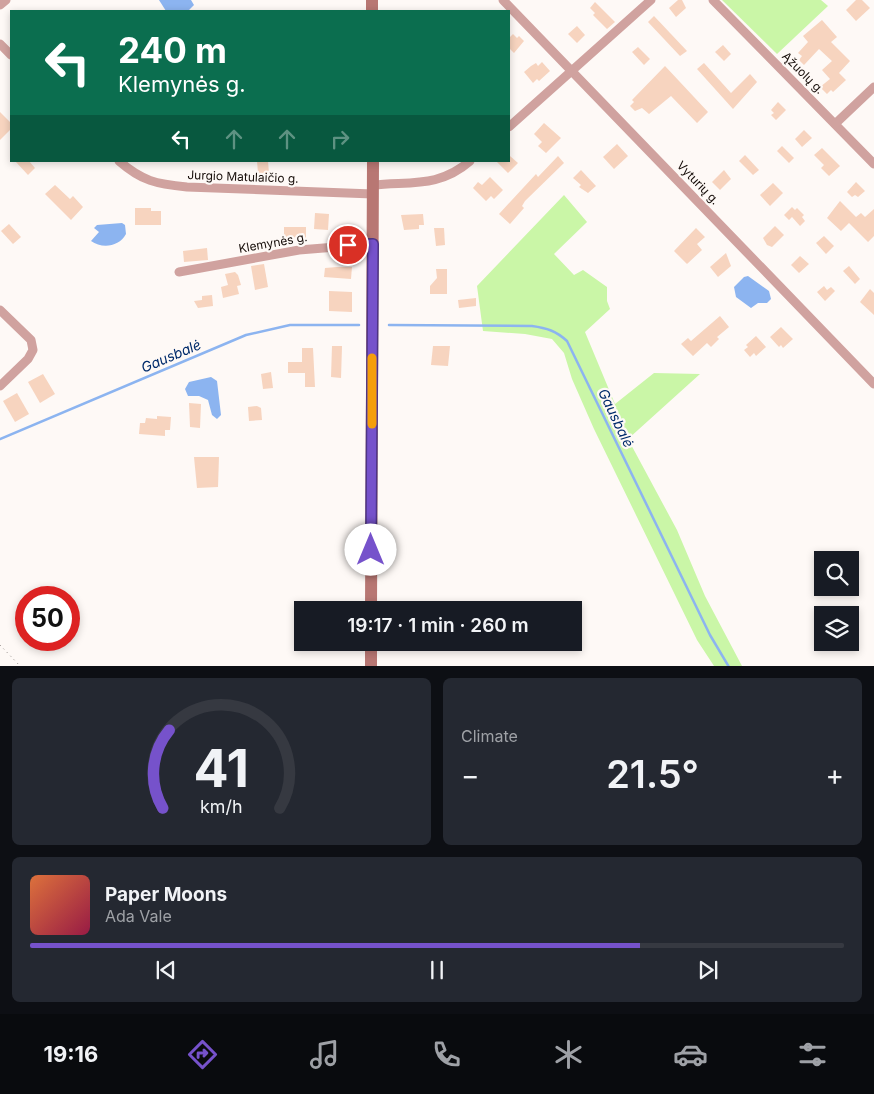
<!DOCTYPE html>
<meta charset="utf-8">
<style>
:root{--surface:#171b24;--page:#242831;--text:#f1f3f6;--muted:#9ea1a6;--line:#363941;--accent:#7652cb}
body{margin:0;font-family:Inter,sans-serif;background:var(--page);color:var(--text);height:100vh;display:flex;flex-direction:column;font-size:19px;white-space:nowrap}
*{box-sizing:border-box;margin:0}
p{font-size:16px;color:var(--muted)}
.icon{flex:none;width:28px;height:28px;fill:none;stroke:currentColor;stroke-width:2;stroke-linecap:round;stroke-linejoin:round}
.map{position:relative;height:666px;overflow:hidden}
.sheet{display:flex;flex-direction:column;gap:12px;padding:12px;background:#0d0f14;flex:1}
.sheet>*{flex:none}
.guide{position:absolute;left:10px;top:10px;width:500px;height:152px;border-radius:0px;box-shadow:0 2px 8px #0003;background:#0b6e4f;color:#fff;overflow:hidden}
.buttons{position:absolute;left:814px;top:551px;display:grid;gap:10px}
.buttons a{display:grid;place-items:center;width:45px;height:45px;border-radius:0px;background:var(--surface);box-shadow:0 2px 8px #0003;font-size:25px}
.speed{position:absolute;left:15px;top:586px;display:flex;gap:10px;font-size:25px;font-weight:700;text-align:center}
.speed>*{display:grid;place-content:center;width:65px;height:65px;border-radius:50%;background:var(--surface);box-shadow:0 2px 8px #0003;line-height:1}
.speed .limit{border:8px solid #d22;background:#fff;color:#111}
.pin{position:absolute;display:grid;place-items:center;width:42px;height:42px;color:#fff;margin:-21px;border:2px solid #fff;border-radius:50%;box-shadow:0 1px 5px #0007}
.me{position:absolute;width:55px;margin:-28px;rotate:0deg;stroke-linejoin:round;filter:drop-shadow(0 0 4px #0008)}
.turn{display:flex;align-items:center;gap:18px;height:105px;padding:0 25px;font-size:22px}
.turn .icon{width:65px;height:65px;stroke-width:2.5}
.turn b{display:block;font-size:35px;line-height:42px}
.lanes{display:flex;align-items:center;height:48px;padding:0 25px;background:#0003;justify-content:center;gap:25px;direction:ltr}
.lanes .off{opacity:.35}
.big{font-size:38px;font-weight:600;line-height:1.1}
.sheet .tile{flex:1;display:flex;flex-direction:column;justify-content:center;gap:8px;min-width:0;padding:0 18px;border-radius:8px;background:var(--page)}
.sheet .dial{align-items:center;gap:0}
.dial svg{height:130px;overflow:visible;fill:none;stroke:var(--line);stroke-width:7;stroke-linecap:round;text-anchor:middle}
.dial text{fill:var(--text);stroke:none}
.song{display:flex;align-items:center;gap:15px}
.cover{width:60px;height:60px;border-radius:8px;background:linear-gradient(135deg,hsl(20 70% 55%),hsl(340 70% 35%))}
.played{height:5px;border-radius:2px;background:linear-gradient(90deg,var(--accent) 75%,var(--line) 75%)}
.keys{display:flex;justify-content:space-around;direction:ltr}
.heat{display:flex;justify-content:space-between;align-items:center;font-size:28px;direction:ltr}
.sheet .tiles{flex:1;display:grid;gap:12px;grid-template-columns:1fr 1fr}
.tile:last-child{grid-column:span 2}
.trip{position:absolute;left:294px;top:601px;width:288px;height:50px;border-radius:0px;background:var(--surface);box-shadow:0 2px 8px #0003;font-weight:600;line-height:50px;text-align:center}
.dock{display:flex;height:80px;justify-content:space-around;align-items:center;background:#090b0e;color:var(--muted)}
.dock .icon{width:35px;height:35px}
.dock .on{color:var(--accent)}
.dock b{font-size:22px;color:var(--text)}
.map>svg:first-child{display:block}
.green{fill:#caf6a7}
.water{fill:#8cb4f0}
.lines{fill:none;stroke-linecap:round;stroke-linejoin:round}
.stream{stroke:#8cb4f0;stroke-width:2.5}
.building{fill:#f7d4bf}
.path{stroke:#8a8380;stroke-width:1;stroke-dasharray:1 4;stroke-linecap:butt}
.street{stroke:#d0a29f;stroke-width:9}
.secondary{stroke:#b87773;stroke-width:12}
.route-casing{stroke:#4d3584;stroke-width:12}
.route{stroke:#7652cb;stroke-width:9}
.slow{stroke:#f59e0b;stroke-width:9}
.labels{text-anchor:middle;stroke-width:4.5;stroke-linejoin:round;paint-order:stroke}
.street-label{font-size:12px;fill:#160d09;stroke:#fef9f6}
.water-label{font-size:14px;font-style:italic;fill:#002b6b;stroke:#fef9f6}
</style>
<div class="map">
<svg width="874" height="667" viewBox="0 0 874 667">
<rect width="100%" height="100%" fill="#fef9f6"/>
<g class="green">
<path d="M722 0H821L828 6 777 54Z"/>
<path d="M564 195 587 222 554 254 574 275 583 270 607 287V301L610 309 585 332 615 404 654 373 700 374 628 439 677 530 705 596 742 666H714L697 640 594 429 572 379 564 353 552 339 525 334 483 331 477 286Z"/>
</g>
<g class="water">
<path d="M159 0H191L194 5 188 11H166Z"/>
<path d="M122 223 125 225 126 234C119 247 102 249 91 241L99 232 94 228 97 225Z"/>
<path d="M748 276 769 291 771 299 767 303H758L751 308 736 297 734 287 744 277Z"/>
<path d="M211 377 217 381 221 415 217 419 212 415 208 400 199 396H188L185 389 189 382Z"/>
</g>
<g class="lines">
<g class="stream">
<path d="M389 325 532 326C547 328 556 331 567 341L710 635 729 667"/>
<path d="M0 439 246 335 290 325H359"/>
</g>
</g>
<g class="building">
<path d="M678 0H682L686 8 676 17 669 8Z"/>
<path d="M856 0H862L870 8 856 21 846 10Z"/>
<path d="M595 2 615 22 607 29 593 15 595 13 590 8Z"/>
<path d="M654 16 687 51 680 56 648 22Z"/>
<path d="M822 20 837 37 831 42 850 61 839 73 846 80 833 92 831 90 827 94 820 87 830 79 822 70 832 61 819 49 804 65 799 60 802 56 798 53 808 42 803 36Z"/>
<path d="M577 26 585 35 577 43 568 34Z"/>
<path d="M513 34 517 38 519 36 524 41 514 53 509 48V38Z"/>
<path d="M723 45 731 54 724 61 715 52Z"/>
<path d="M638 47 650 59 644 65 632 52Z"/>
<path d="M542 62 550 71 539 81 537 79 533 83 524 72 531 66 536 63 538 66Z"/>
<path d="M704 63 731 93 750 74 757 82 733 109 697 69Z"/>
<path d="M665 66 708 112 697 123 671 96 649 114 642 108 635 111 630 106 634 102 632 100Z"/>
<path d="M778 102 786 110 776 120 771 115 774 113 771 110Z"/>
<path d="M0 112 11 123V129L0 140Z"/>
<path d="M544 123 561 138 546 153 538 146 542 142 534 134Z"/>
<path d="M804 130 812 138 802 147 795 139Z"/>
<path d="M617 144 628 156 614 169 603 157Z"/>
<path d="M782 146 794 158 789 163 777 151Z"/>
<path d="M822 148 840 166 829 176 821 168 824 165 814 155Z"/>
<path d="M745 155 759 170 753 175 739 161Z"/>
<path d="M510 156 518 163 508 173 496 161H509Z"/>
<path d="M558 156 564 163 525 201 522 206 524 208 510 224 499 214 536 174 538 177Z"/>
<path d="M15 161H29L35 168 28 175Z"/>
<path d="M257 161H268L269 173H258Z"/>
<path d="M581 170 596 186 588 193 579 187 581 185 573 178Z"/>
<path d="M724 170 731 179 720 190 712 182Z"/>
<path d="M490 177 503 190 494 199 491 196 486 201 473 188 478 182 482 185Z"/>
<path d="M856 182 865 191 858 197 855 195 852 197 847 192Z"/>
<path d="M773 183 783 193 770 206 760 195Z"/>
<path d="M55 185 70 199 73 196 83 207 71 220 45 194Z"/>
<path d="M840 201 856 217 861 213 865 217 874 209V236L868 242 849 223 841 231 827 218Z"/>
<path d="M792 207 795 210 797 208 804 215 802 217 805 221 800 226 792 217 789 220 784 215Z"/>
<path d="M135 208H151V211H161V225H135Z"/>
<path d="M315 213 329 214 328 230 314 229Z"/>
<path d="M423 214 424 225H419V229L404 230 401 215Z"/>
<path d="M9 224 21 237 13 244 1 231Z"/>
<path d="M775 226 784 235 772 247 767 245 763 238Z"/>
<path d="M284 227H306V238L284 237Z"/>
<path d="M434 228H444L445 245 436 246Z"/>
<path d="M696 228 705 237 697 244 702 250 687 264 674 251Z"/>
<path d="M824 236 834 246 826 254 816 243Z"/>
<path d="M207 248 208 260 184 262 183 251Z"/>
<path d="M726 253 731 266 718 277 710 267Z"/>
<path d="M800 256 809 264 799 273 791 265Z"/>
<path d="M264 264 268 287 255 290 251 266Z"/>
<path d="M849 266 860 279 855 284 843 271Z"/>
<path d="M337 267H352L351 279 324 277 325 268Z"/>
<path d="M436 269H447V294H430V286L437 278Z"/>
<path d="M235 272 238 275 241 285 237 286 239 294 223 298 221 287 228 285 225 274Z"/>
<path d="M824 286 827 290 831 287 835 291 825 301 817 292Z"/>
<path d="M870 289 874 293V315L860 302Z"/>
<path d="M329 291 352 292V312L329 311Z"/>
<path d="M212 295 213 306 198 308 194 301 202 300V296Z"/>
<path d="M476 298V306L459 308 458 300Z"/>
<path d="M720 316 729 327 717 337 719 339 711 347 707 343 693 356 681 344 688 338 691 341Z"/>
<path d="M781 327 793 339 783 348 781 345 779 347 770 337Z"/>
<path d="M756 336 766 347 756 356 754 353 750 357 744 350 748 347 746 345Z"/>
<path d="M332 346H342L341 378 331 377Z"/>
<path d="M433 346H450L448 366 431 365Z"/>
<path d="M302 348H313L315 387H305V373H288V362H302Z"/>
<path d="M271 372 273 388 263 389 261 374Z"/>
<path d="M43 374 55 394 40 403 28 382Z"/>
<path d="M17 393 29 414 15 422 3 401Z"/>
<path d="M189 403 201 404 200 428 190 427Z"/>
<path d="M257 406 261 408 262 420 249 421 248 407Z"/>
<path d="M157 416 171 417 170 430H165V436L139 434 140 423H145L146 418 157 419Z"/>
<path d="M194 457H219L218 487 197 488Z"/>
</g>
<g class="lines">
<path class="path" d="M0 645 21 667"/>
<g class="street">
<path d="M503 0 874 384"/>
<path d="M713 0 874 164"/>
<path d="M0 5 6 0"/>
<path d="M0 44 11 55"/>
<path d="M835 124 874 87"/>
<path d="M509 127 651 0"/>
<path d="M119 161C142 181 156 184 187 187L373 194"/>
<path d="M373 185C410 181 439 188 470 161"/>
<path d="M179 272 299 250 373 244"/>
<path d="M0 310 31 340 33 350 28 359 0 386"/>
</g>
<g class="secondary">
<path d="M372 0V11"/>
<path d="M371 610 373 161"/>
<path d="M371 667V642"/>
</g>
</g>
<g class="lines">
<g class="route-casing">
<path id="route" d="M348 245 373 244 371 550"/>
</g>
<use href="#route" class="route"/>
<path class="slow" d="M372 424V358"/>
</g>
<g class="labels">
<g class="street-label">
<text transform="translate(803 73) rotate(45)" y="4">Ąžuolų g.</text>
<text transform="translate(243 177) rotate(2)" y="4">Jurgio Matulaičio g.</text>
<text transform="translate(698 183) rotate(46)" y="4">Vyturių g.</text>
<text transform="translate(273 243) rotate(-10)" y="4">Klemynės g.</text>
</g>
<g class="water-label">
<text transform="translate(171 356) rotate(-23)" y="5">Gausbalė</text>
<text transform="translate(616 418) rotate(64)" y="5">Gausbalė</text>
</g>
</g>
</svg>
<div class="buttons">
<a><svg class="icon" aria-label="search" viewBox="0 0 24 24"><circle cx="10" cy="10" r="6"/><path d="M15 15l6 6"/></svg></a>
<a><svg class="icon" aria-label="layers" viewBox="0 0 24 24"><path d="M12 4l9 5-9 5-9-5zM3 14l9 5 9-5"/></svg></a>
</div>
<div class="speed"><div class="limit">50</div></div>
<div class="pin" style="left:348px;top:245px;background:#d93025"><svg class="icon" aria-label="arrive" viewBox="0 0 24 24"><path d="M6 21V4h12l-3 4 3 4H6"/></svg></div>
<svg class="me" style="left:371px;top:550px" viewBox="-20 -20 40 40"><circle r="19" fill="#fff"/><path d="M0-13L10 11 0 6-10 11z" fill="#7652cb"/></svg>
<div class="trip">19:17 · 1 min · 260 m</div>
<div class="guide">
<div class="turn"><svg class="icon" aria-label="left" viewBox="0 0 24 24"><path d="M17 20v-9H6M10 6l-5 5 5 5"/></svg><div><b>240 m</b>Klemynės g.</div></div>
<div class="lanes"><svg class="icon" aria-label="left" viewBox="0 0 24 24"><path d="M17 20v-9H6M10 6l-5 5 5 5"/></svg><svg class="icon off" aria-label="ahead" viewBox="0 0 24 24"><path d="M12 20V5M6 11l6-6 6 6"/></svg><svg class="icon off" aria-label="ahead" viewBox="0 0 24 24"><path d="M12 20V5M6 11l6-6 6 6"/></svg><svg class="icon off" aria-label="right" viewBox="0 0 24 24"><path d="M7 20v-9h11M14 6l5 5-5 5"/></svg></div>
</div>
</div>
<section class="sheet">
<div class="tiles">
<div class="tile dial"><svg viewBox="0 0 100 80">
<path d="M14 69A42 42 0 1 1 86 69"/>
<path d="M14 69A42 42 0 0 1 18 21" stroke="#7652cb"/>
<text x="50" y="56" font-size="32" font-weight="700">41</text>
<text x="50" y="72" font-size="11">km/h</text>
</svg></div>
<div class="tile"><p>Climate</p>
<div class="heat"><a>−</a><b class="big">21.5°</b><a>+</a></div>
</div>
<div class="tile">
<div class="song"><i class="cover"></i><div><b>Paper Moons</b><p>Ada Vale</p></div></div>
<div class="played"></div>
<div class="keys"><svg class="icon" aria-label="previous" viewBox="0 0 24 24"><path d="M18 5L8 12l10 7zM5 5v14"/></svg><svg class="icon" aria-label="pause" viewBox="0 0 24 24"><path d="M8 5v14M16 5v14"/></svg><svg class="icon" aria-label="next" viewBox="0 0 24 24"><path d="M6 5l10 7-10 7zM19 5v14"/></svg></div>
</div>
</div>
</section>
<nav class="dock">
<b>19:16</b>
<svg class="icon on" aria-label="directions" viewBox="0 0 24 24"><path d="M12 3l9 9-9 9-9-9zM9 14v-3h6M13 9l2 2-2 2"/></svg>
<svg class="icon" aria-label="music" viewBox="0 0 24 24"><path d="M9 18V5l10-2v13"/><circle cx="6" cy="18" r="3"/><circle cx="16" cy="16" r="3"/></svg>
<svg class="icon" aria-label="phone" viewBox="0 0 24 24"><path d="M5 4h4l2 5-3 2q2 4 5 5l2-3 5 2v4C11 20 4 13 5 4z"/></svg>
<svg class="icon" aria-label="climate" viewBox="0 0 24 24"><path d="M12 3v18M4 7l16 10M4 17L20 7"/></svg>
<svg class="icon" aria-label="car" viewBox="0 0 24 24"><path d="M5 17H2v-5l4-1 3-4h7l3 4 3 1v5h-3M9 17h6M6 11h13"/><circle cx="7" cy="17" r="2"/><circle cx="17" cy="17" r="2"/></svg>
<svg class="icon" aria-label="filters" viewBox="0 0 24 24"><path d="M4 7h16M4 17h16"/><circle cx="9" cy="7" r="2"/><circle cx="15" cy="17" r="2"/></svg>
</nav>
